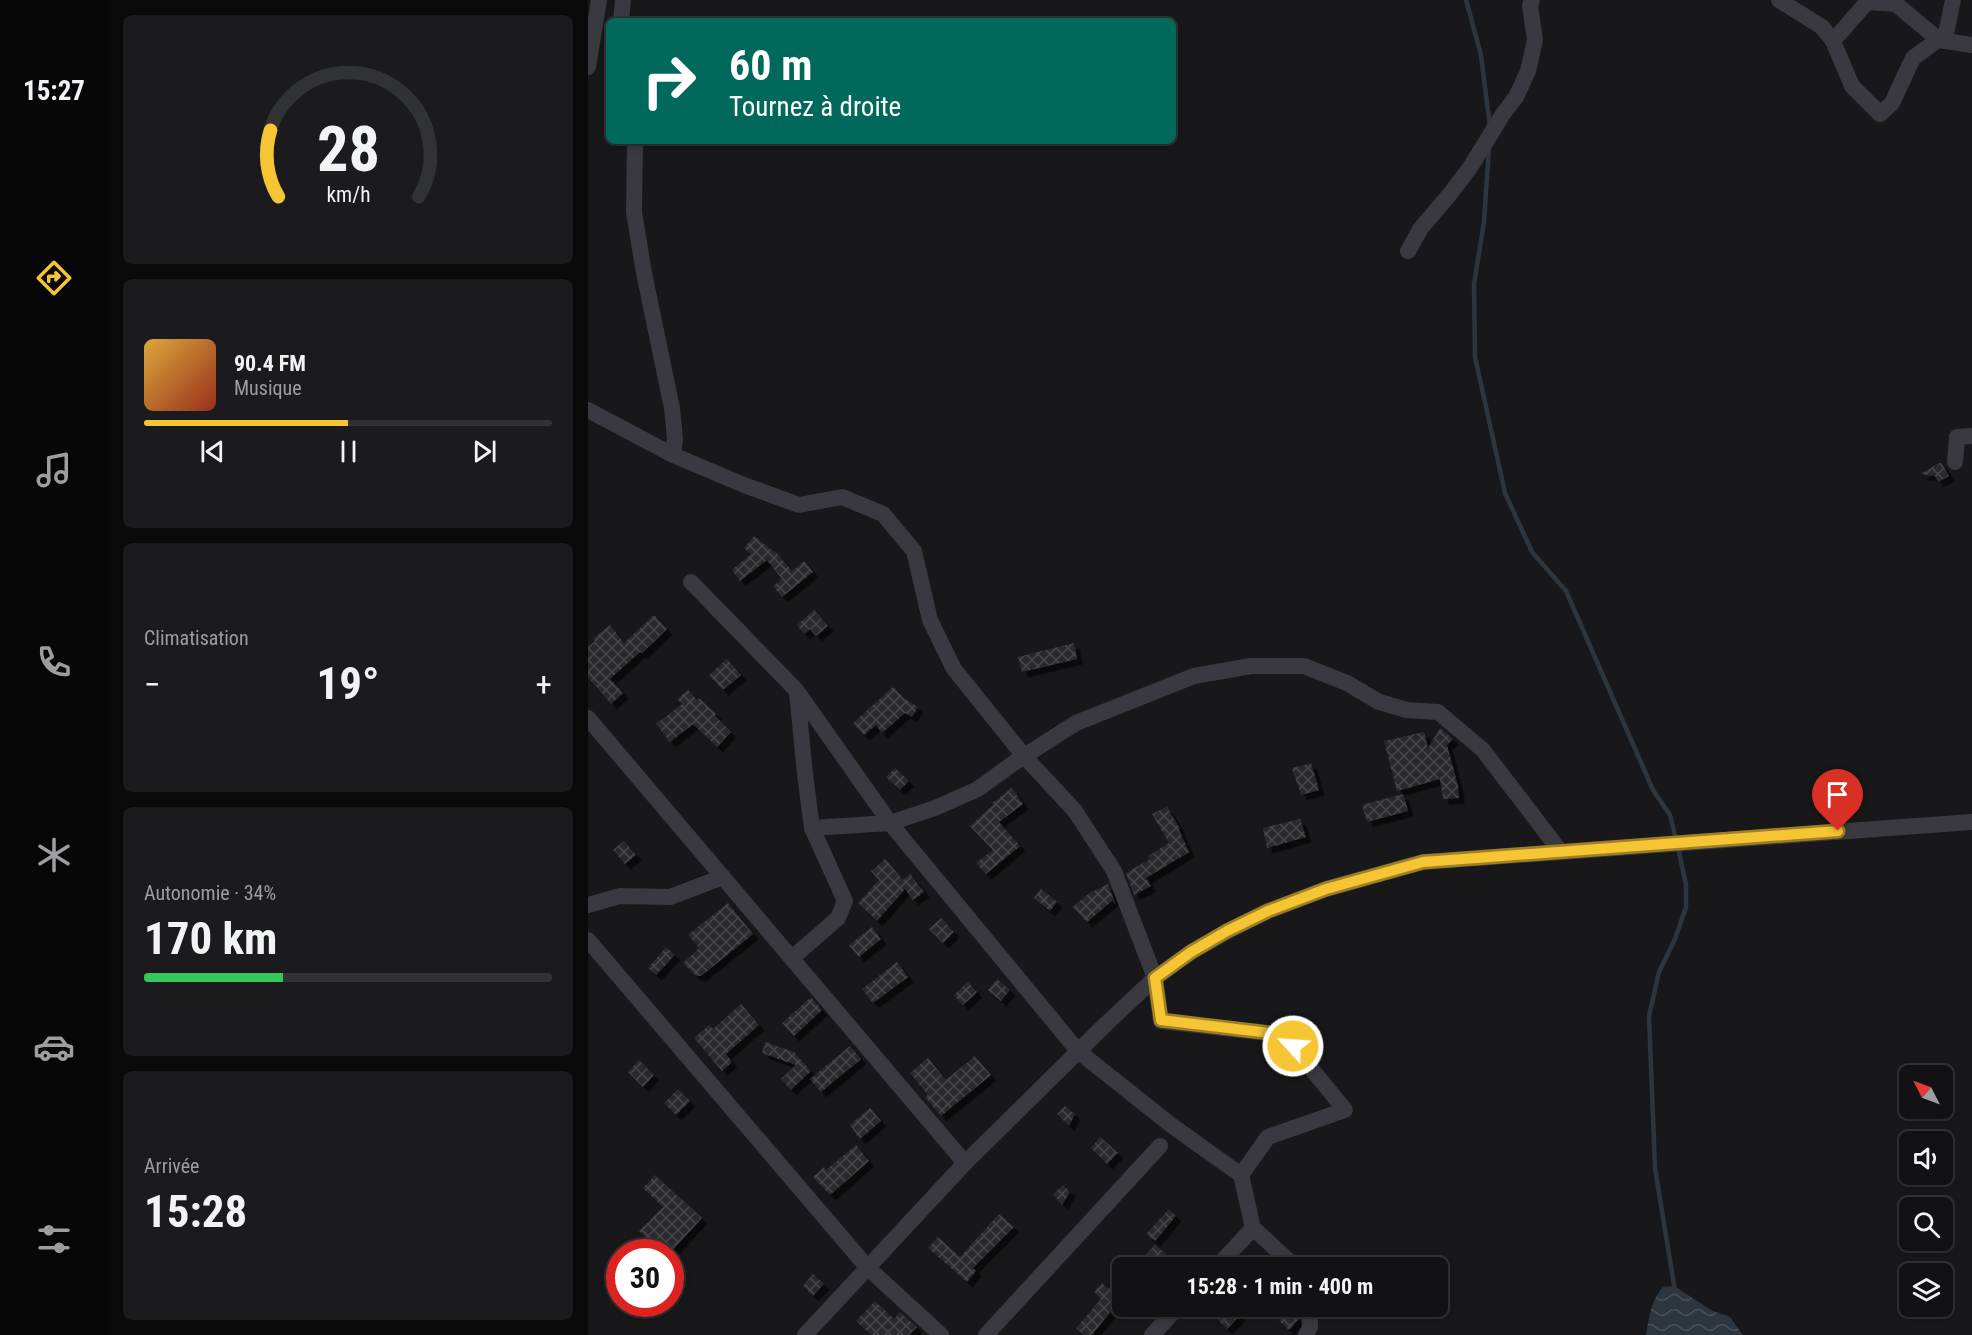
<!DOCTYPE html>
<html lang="fr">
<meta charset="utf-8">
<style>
:root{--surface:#121214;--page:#1b1b1d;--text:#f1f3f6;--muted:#9c9ea0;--line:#313234;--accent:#f6c534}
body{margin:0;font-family:"Roboto Condensed",sans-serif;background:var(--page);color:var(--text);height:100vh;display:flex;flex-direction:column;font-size:22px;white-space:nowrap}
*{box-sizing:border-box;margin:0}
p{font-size:20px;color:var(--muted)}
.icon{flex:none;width:33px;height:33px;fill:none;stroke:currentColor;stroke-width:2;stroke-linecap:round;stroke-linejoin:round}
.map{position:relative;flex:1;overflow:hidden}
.details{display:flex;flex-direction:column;gap:15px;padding:15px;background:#0a0a0b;width:480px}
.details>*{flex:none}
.top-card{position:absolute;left:18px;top:18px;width:570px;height:126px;border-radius:9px;box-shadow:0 3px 9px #0003,0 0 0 2px var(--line);background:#00695c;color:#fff;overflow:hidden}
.needle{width:39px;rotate:312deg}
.buttons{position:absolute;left:1311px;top:1065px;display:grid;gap:12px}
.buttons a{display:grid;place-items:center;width:54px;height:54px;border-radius:9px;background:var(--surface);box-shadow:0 3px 9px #0003,0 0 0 2px var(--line);font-size:30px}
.speed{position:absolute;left:18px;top:1239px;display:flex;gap:12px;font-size:30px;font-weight:700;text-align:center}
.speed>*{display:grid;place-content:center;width:78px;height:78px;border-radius:50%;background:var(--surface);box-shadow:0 3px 9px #0003,0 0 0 2px var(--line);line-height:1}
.speed .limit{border:9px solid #d22;background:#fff;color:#111}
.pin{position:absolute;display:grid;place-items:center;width:51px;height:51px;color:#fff;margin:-62px -26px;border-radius:50% 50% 50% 0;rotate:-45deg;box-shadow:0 0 6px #0007}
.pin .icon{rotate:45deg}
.me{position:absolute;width:66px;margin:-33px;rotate:296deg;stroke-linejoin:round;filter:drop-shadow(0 0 4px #0008)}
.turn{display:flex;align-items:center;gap:21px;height:126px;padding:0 24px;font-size:27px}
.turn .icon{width:78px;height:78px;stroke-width:2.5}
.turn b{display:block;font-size:42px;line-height:51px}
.big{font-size:45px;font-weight:700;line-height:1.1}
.details .widget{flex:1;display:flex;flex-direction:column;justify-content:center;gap:9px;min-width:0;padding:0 21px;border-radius:9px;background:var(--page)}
.details .dial{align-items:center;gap:0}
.dial svg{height:156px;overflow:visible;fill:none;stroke:var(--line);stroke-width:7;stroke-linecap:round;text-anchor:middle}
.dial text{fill:var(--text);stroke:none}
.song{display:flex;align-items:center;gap:18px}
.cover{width:72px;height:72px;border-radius:9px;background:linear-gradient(135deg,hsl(40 70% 55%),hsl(10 70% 35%))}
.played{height:6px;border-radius:3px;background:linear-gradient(90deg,var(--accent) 50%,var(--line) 50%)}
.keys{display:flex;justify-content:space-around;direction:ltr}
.heat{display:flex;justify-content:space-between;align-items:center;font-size:33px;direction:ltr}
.charge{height:9px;border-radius:4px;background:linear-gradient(90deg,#34c759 34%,var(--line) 0)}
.trip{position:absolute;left:524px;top:1257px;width:336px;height:60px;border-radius:9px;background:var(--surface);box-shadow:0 3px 9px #0003,0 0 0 2px var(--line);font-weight:700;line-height:60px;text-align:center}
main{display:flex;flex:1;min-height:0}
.tab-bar{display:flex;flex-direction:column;width:108px;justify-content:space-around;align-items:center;background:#070708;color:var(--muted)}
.tab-bar .icon{width:42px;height:42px}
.tab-bar .selected{color:var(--accent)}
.tab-bar b{font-size:27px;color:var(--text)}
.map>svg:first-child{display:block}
.water{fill:url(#water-waves)}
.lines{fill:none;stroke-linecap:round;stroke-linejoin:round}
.stream{stroke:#2d363f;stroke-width:4.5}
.building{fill:url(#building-cross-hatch);filter:url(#shadow)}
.minor{stroke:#39393f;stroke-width:16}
.route-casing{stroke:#a08022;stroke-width:15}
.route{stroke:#f6c534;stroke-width:10}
</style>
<main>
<nav class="tab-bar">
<b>15:27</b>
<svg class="icon selected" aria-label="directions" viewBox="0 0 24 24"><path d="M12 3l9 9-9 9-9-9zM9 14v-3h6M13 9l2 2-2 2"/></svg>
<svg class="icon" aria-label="music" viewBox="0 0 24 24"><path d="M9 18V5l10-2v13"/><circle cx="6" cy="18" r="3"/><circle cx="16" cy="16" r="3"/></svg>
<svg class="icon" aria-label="phone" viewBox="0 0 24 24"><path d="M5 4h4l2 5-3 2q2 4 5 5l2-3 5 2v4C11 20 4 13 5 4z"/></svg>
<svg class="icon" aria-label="climate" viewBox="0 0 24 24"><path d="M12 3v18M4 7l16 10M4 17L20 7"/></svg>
<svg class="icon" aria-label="car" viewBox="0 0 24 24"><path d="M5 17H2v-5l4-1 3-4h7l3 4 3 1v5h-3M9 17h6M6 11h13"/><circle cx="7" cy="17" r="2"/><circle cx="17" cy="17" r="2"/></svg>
<svg class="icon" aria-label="filters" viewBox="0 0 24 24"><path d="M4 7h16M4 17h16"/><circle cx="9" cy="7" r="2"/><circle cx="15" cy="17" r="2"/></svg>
</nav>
<section class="details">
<div class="widget dial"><svg viewBox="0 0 100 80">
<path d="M14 69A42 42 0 1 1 86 69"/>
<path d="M14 69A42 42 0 0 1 10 35" stroke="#f6c534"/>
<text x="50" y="56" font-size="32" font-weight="700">28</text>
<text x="50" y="72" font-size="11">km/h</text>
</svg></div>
<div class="widget">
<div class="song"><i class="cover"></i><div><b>90.4 FM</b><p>Musique</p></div></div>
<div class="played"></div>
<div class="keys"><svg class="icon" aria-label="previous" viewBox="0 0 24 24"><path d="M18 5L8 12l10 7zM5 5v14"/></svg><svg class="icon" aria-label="pause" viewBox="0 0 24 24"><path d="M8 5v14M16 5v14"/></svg><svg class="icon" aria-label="next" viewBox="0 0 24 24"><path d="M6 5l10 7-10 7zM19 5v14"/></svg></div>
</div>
<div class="widget"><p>Climatisation</p>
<div class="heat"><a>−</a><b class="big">19°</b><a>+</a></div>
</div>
<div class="widget"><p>Autonomie · 34%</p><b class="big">170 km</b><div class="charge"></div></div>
<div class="widget"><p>Arrivée</p><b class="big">15:28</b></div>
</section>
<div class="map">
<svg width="1384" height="1335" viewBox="0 0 1384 1335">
<defs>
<pattern id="water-waves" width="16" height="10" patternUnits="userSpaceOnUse" patternTransform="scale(1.5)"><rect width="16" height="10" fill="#2d363f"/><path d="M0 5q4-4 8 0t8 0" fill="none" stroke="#495159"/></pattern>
<pattern id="building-cross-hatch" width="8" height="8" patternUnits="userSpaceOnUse" patternTransform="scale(1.5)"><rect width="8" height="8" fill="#2b2b2e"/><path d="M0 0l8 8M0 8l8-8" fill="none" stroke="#47474a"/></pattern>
<filter id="shadow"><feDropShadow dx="5.5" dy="5.5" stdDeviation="0" flood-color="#0009"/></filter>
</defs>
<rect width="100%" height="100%" fill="#18181a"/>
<path class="water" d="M1086 1286 1123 1310 1142 1317 1155 1335H1058C1061 1318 1063 1300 1075 1287Z"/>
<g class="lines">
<g class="stream">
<path d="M878 0 893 55 902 127"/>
<path d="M901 147 896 222 886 284 887 357 917 493 944 552 978 591 1065 790 1082 815 1088 839"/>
<path d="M1087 1291 1067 1168 1061 1016 1071 972 1087 939 1098 907V885L1090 847"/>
</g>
</g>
<g class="building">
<path d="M1353 462 1361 476 1350 482 1347 476 1332 474Z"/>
<path d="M166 536 186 552 187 551 204 571 216 561 225 572 194 597 185 586 194 579 179 560 152 581 144 570 163 554 156 548Z"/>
<path d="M226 610 240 626 228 636 222 629 216 634 209 625Z"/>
<path d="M66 615 79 629 54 653 52 652 22 679 35 693 23 704 0 677V647L7 641 5 639 22 625 36 643Z"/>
<path d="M486 643 489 659 434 672 430 657Z"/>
<path d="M139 659 153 675 135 690 121 675Z"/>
<path d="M305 687 317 699 330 707 324 717 317 713 294 733 288 725 276 735 265 723Z"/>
<path d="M100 690 109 700 111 698 128 714 127 716 143 732 129 747 105 724 82 742 68 724 94 704 89 699Z"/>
<path d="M852 728 865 739 859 745 870 786 871 798 855 799 852 779 809 791 796 741 836 732 840 748Z"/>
<path d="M723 763 731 790 713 795 704 768Z"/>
<path d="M307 768 321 781 312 790 298 777Z"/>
<path d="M424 788 435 804 411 822 432 846 398 874 388 863 405 850 382 826 405 805 404 803Z"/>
<path d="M815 794 820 811 779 822 774 805Z"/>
<path d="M579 807 592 829 591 830 601 852 558 878 563 886 546 895 538 873 562 859 560 856 581 843 564 814Z"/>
<path d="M712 819 718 837 679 848 675 828Z"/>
<path d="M36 841 48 855 37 864 25 850Z"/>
<path d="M297 859 315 880 322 874 336 892 325 900 317 889 289 921 270 903 291 880 283 871Z"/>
<path d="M520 884 528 906 525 900 499 922 485 907 500 894Z"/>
<path d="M453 889 469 902 462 911 446 898Z"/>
<path d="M140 903 165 934 113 976H108L95 963 111 948 100 935Z"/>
<path d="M353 918 366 932 355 943 341 929Z"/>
<path d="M284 927 293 939 271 957 261 945Z"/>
<path d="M78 947 87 955 68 975 60 968Z"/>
<path d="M309 962 320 977 285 1003 274 989Z"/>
<path d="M409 979 422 990 413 1001 400 990Z"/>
<path d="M380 982 389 992 375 1005 366 995Z"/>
<path d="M223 997 234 1010 206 1036 194 1023Z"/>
<path d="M153 1004 171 1025 138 1054 144 1062 134 1071 106 1038 121 1025 125 1029Z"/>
<path d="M177 1042 206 1052 223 1071 203 1090 193 1079 208 1065 174 1053Z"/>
<path d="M262 1046 273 1059 233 1092 222 1079Z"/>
<path d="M387 1056 403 1075 353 1116 337 1097 340 1095 322 1073 340 1058 358 1080Z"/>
<path d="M51 1060 66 1075 55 1087 40 1072Z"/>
<path d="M90 1089 102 1101 88 1115 76 1103Z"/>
<path d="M477 1106 487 1114 481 1126 469 1114Z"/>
<path d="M282 1108 293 1121 272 1139 262 1125Z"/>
<path d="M512 1137 530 1153 519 1164 503 1148Z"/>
<path d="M268 1145 281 1161 242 1195 225 1177 236 1167 238 1170Z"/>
<path d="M67 1175 114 1218 83 1252H75L51 1231 75 1207 55 1188Z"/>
<path d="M475 1185 482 1192 474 1205 465 1194Z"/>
<path d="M581 1209 588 1216 567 1241 558 1234Z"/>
<path d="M411 1214 426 1227 385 1268 388 1271 379 1282 340 1248 350 1237 372 1257Z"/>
<path d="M567 1245 578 1254 568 1265 557 1256Z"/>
<path d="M225 1274 236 1284 225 1296 215 1286Z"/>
<path d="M534 1277V1297L504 1335H496L488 1328 513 1299 506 1292 514 1283 520 1289Z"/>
<path d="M287 1301 306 1319 312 1312 329 1327 321 1335H283L268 1321Z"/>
<path d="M616 1306H643L652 1315 639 1329Z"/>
<path d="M701 1310 711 1319 701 1330 691 1321Z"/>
</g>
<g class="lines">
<g class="minor">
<path d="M1191 0 1234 27 1245 41 1264 86 1292 114 1304 103 1325 58 1358 34 1365 0"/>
<path d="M1279 2 1308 4 1351 40 1384 45"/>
<path d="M33 21 35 0"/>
<path d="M1245 41 1281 0"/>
<path d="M0 67 11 0"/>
<path d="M47 141 46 212 56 273 84 408 87 438 85 455"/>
<path d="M820 251 833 228 862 194 883 166 915 114 928 97 940 71 947 40 942 6 944 0"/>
<path d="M0 410 85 455 156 485 211 505 254 497 295 514 326 551 342 620 366 669 436 756 487 811 526 871 567 978 573 1021 690 1034 705 1046 757 1110 680 1137 653 1175"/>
<path d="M1367 462 1369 437 1384 436"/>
<path d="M103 582 209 691 302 823 490 1051 583 1125 653 1175 665 1228 702 1262 705 1268"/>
<path d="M0 718 377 1163"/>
<path d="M224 828 302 823 347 808 390 789 427 762 488 723 606 676 663 666H716L759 683 791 702 819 710 850 712 895 750 972 851"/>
<path d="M0 905 32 896 82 897 135 877"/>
<path d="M0 940 279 1267 353 1335"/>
<path d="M204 958 250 918 257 901 224 828 217 774 209 692"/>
<path d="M628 1268 665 1228"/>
<path d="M217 1335 377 1163 519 1023 567 978 603 952 640 931 680 911 738 889 835 862 1384 822"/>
<path d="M398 1335 572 1146"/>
<path d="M564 1335 591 1306"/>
<path d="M718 1335 722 1327 721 1306"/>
</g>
</g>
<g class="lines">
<g class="route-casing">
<path id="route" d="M705 1046 690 1034 573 1020 567 978 603 952 639 931 680 911 738 889 835 862 1250 831"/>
</g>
<use href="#route" class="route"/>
</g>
</svg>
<div class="buttons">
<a><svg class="needle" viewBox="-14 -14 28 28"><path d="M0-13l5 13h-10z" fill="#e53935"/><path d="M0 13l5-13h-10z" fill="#9c9ea0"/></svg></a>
<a><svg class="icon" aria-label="sound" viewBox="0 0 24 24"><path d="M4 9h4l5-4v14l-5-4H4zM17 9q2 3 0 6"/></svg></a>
<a><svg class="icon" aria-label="search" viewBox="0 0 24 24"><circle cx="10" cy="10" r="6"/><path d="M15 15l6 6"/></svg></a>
<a><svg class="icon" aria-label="layers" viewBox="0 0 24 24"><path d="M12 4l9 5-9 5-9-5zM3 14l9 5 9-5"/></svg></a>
</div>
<div class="speed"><div class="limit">30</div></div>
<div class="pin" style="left:1250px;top:831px;background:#d93025"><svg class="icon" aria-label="arrive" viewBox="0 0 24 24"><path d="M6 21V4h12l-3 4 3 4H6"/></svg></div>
<svg class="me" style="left:705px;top:1046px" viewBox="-20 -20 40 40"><circle r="17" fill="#f6c534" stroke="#fff" stroke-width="3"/><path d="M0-11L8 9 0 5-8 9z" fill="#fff"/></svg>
<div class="trip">15:28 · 1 min · 400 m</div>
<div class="top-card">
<div class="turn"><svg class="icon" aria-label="right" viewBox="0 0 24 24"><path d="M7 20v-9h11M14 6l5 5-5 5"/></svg><div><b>60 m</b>Tournez à droite</div></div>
</div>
</div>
</main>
